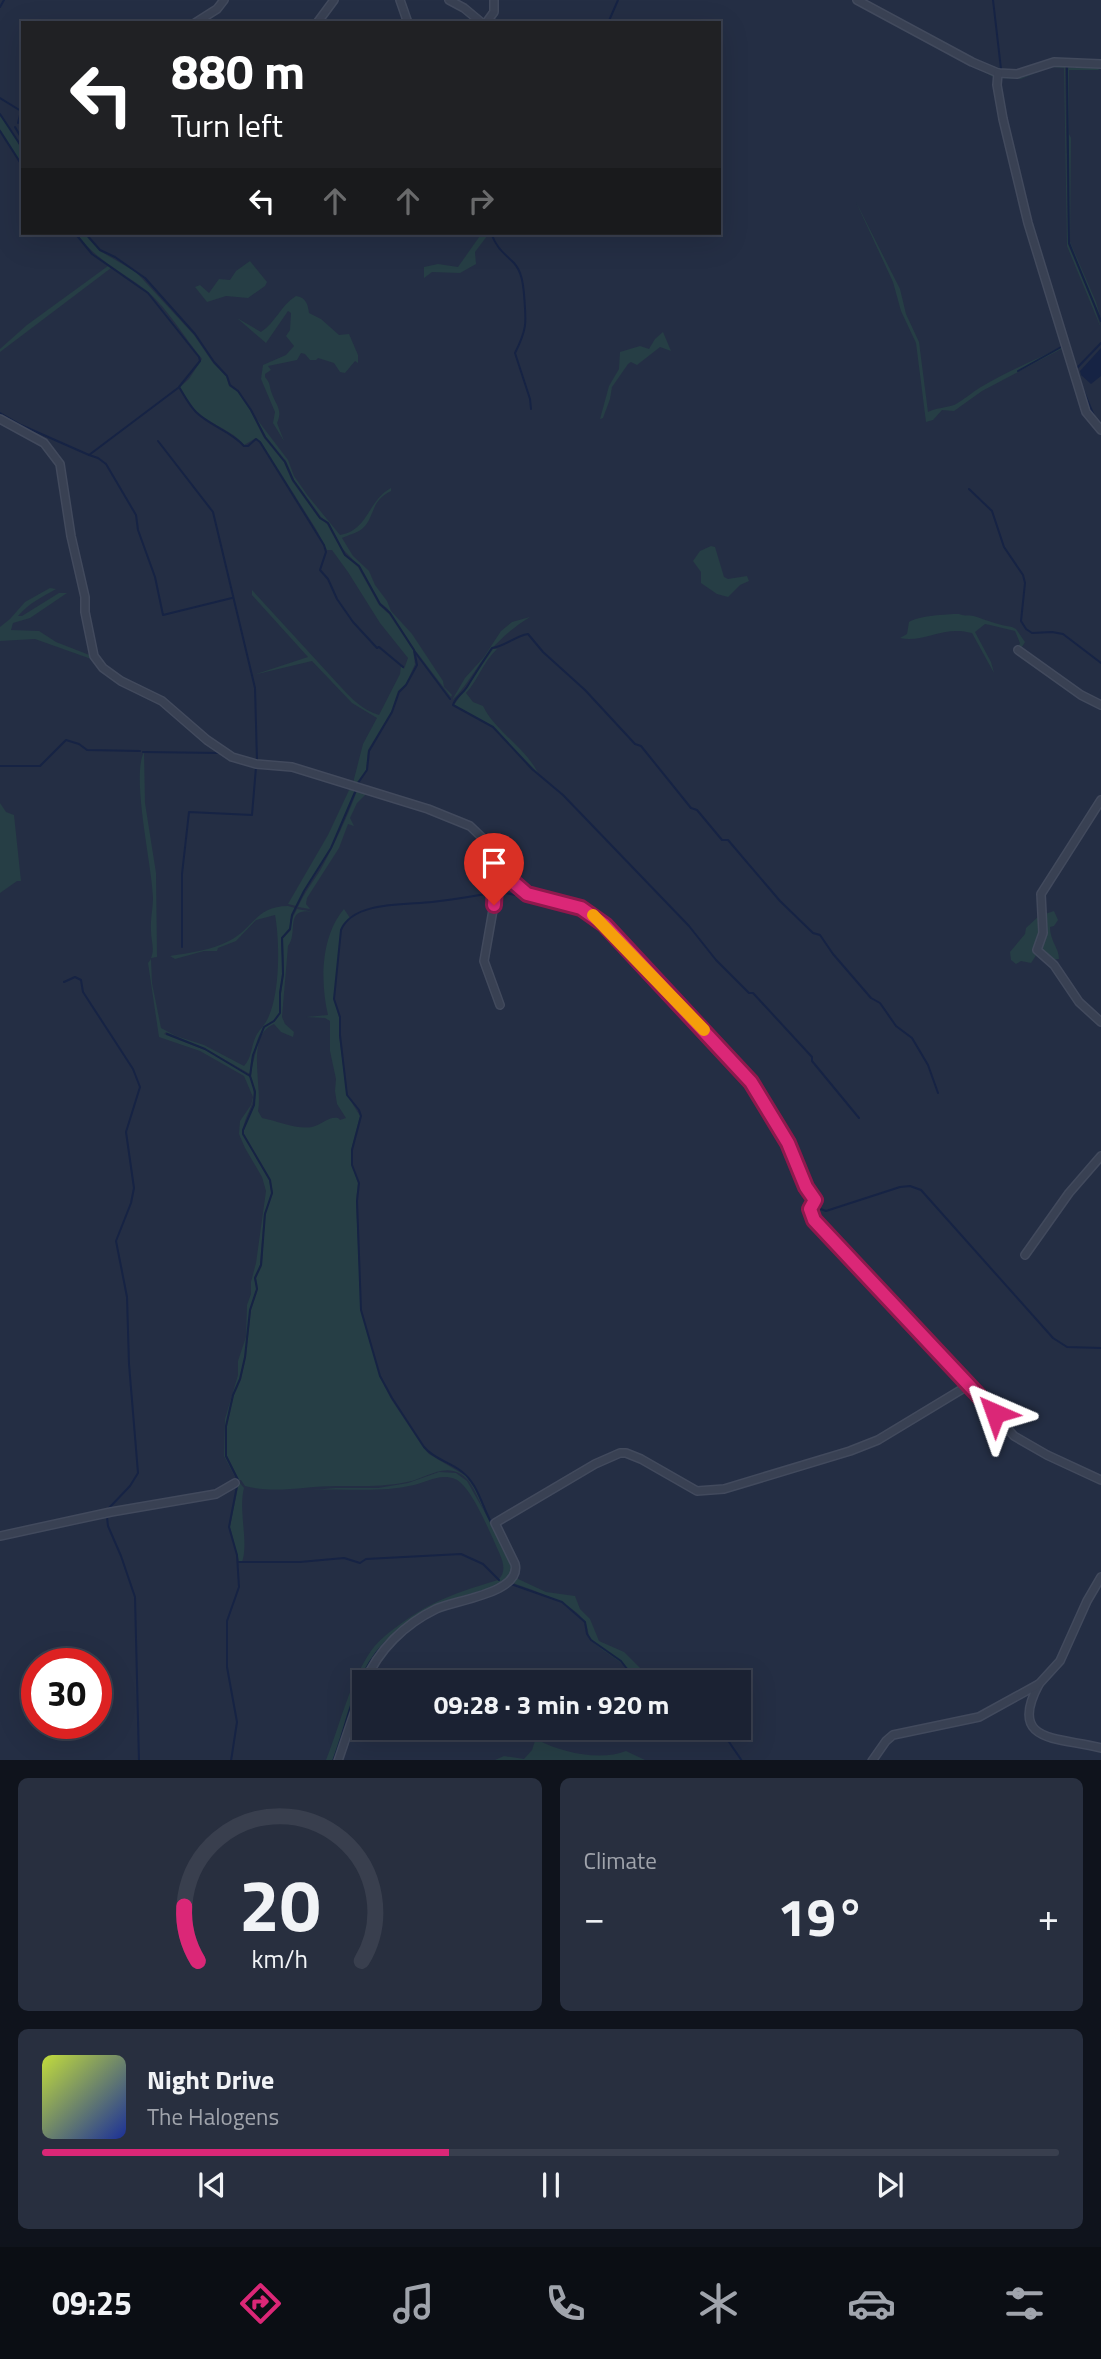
<!DOCTYPE html>
<meta charset="utf-8">
<style>
:root{--surface:#1b2233;--page:#282f3f;--text:#f1f3f6;--muted:#a0a4ac;--line:#393f4e;--accent:#db2777}
body{margin:0;font-family:"Titillium Web",sans-serif;background:var(--page);color:var(--text);height:100vh;display:flex;flex-direction:column;font-size:26px;white-space:nowrap}
*{box-sizing:border-box;margin:0}
p{font-size:23px;color:var(--muted)}
.icon{flex:none;width:38px;height:38px;fill:none;stroke:currentColor;stroke-width:2;stroke-linecap:round;stroke-linejoin:round}
.map{position:relative;height:1760px;overflow:hidden}
.panel{display:flex;flex-direction:column;gap:18px;padding:18px;background:#0f131c;flex:1}
.panel>*{flex:none}
.banner{position:absolute;left:21px;top:21px;width:700px;height:214px;border-radius:0px;box-shadow:0 7px 28px #0002,0 0 0 2px var(--line);background:#202124;color:#fff;overflow:hidden}
.speed{position:absolute;left:21px;top:1648px;display:flex;gap:14px;font-size:35px;font-weight:700;text-align:center}
.speed>*{display:grid;place-content:center;width:91px;height:91px;border-radius:50%;background:var(--surface);box-shadow:0 7px 28px #0002,0 0 0 2px var(--line);line-height:1}
.speed .limit{border:10px solid #d22;background:#fff;color:#111}
.pin{position:absolute;display:grid;place-items:center;width:60px;height:60px;color:#fff;margin:-72px -30px;border-radius:50% 50% 50% 0;rotate:-45deg;box-shadow:0 0 7px #0007}
.pin .icon{rotate:45deg}
.me{position:absolute;width:77px;margin:-38px;rotate:317deg;stroke-linejoin:round;filter:drop-shadow(0 0 5px #0008)}
.turn{display:flex;align-items:center;gap:24px;height:147px;padding:0 35px;font-size:32px}
.turn .icon{width:91px;height:91px;stroke-width:2.5}
.turn b{display:block;font-size:49px;line-height:60px}
.lanes{display:flex;align-items:center;height:66px;padding:0 35px;background:#0003;justify-content:center;gap:35px;direction:ltr}
.lanes .off{opacity:.35}
.big{font-size:52px;font-weight:700;line-height:1.1}
.panel .widget{flex:1;display:flex;flex-direction:column;justify-content:center;gap:10px;min-width:0;padding:0 24px;border-radius:10px;background:var(--page)}
.panel .dial{align-items:center;gap:0}
.dial svg{height:182px;overflow:visible;fill:none;stroke:var(--line);stroke-width:7;stroke-linecap:round;text-anchor:middle}
.dial text{fill:var(--text);stroke:none}
.song{display:flex;align-items:center;gap:21px}
.cover{width:84px;height:84px;border-radius:10px;background:linear-gradient(135deg,hsl(70 70% 55%),hsl(230 70% 35%))}
.played{height:7px;border-radius:4px;background:linear-gradient(90deg,var(--accent) 40%,var(--line) 40%)}
.keys{display:flex;justify-content:space-around;direction:ltr}
.heat{display:flex;justify-content:space-between;align-items:center;font-size:38px;direction:ltr}
.panel .tiles{flex:1;display:grid;gap:18px;grid-template-columns:1fr 1fr}
.widget:last-child{grid-column:span 2}
.trip{position:absolute;left:352px;top:1670px;width:399px;height:70px;border-radius:0px;background:var(--surface);box-shadow:0 7px 28px #0002,0 0 0 2px var(--line);font-weight:700;line-height:70px;text-align:center}
.tabs{display:flex;height:112px;justify-content:space-around;align-items:center;background:#0b0e14;color:var(--muted)}
.tabs .icon{width:49px;height:49px}
.tabs .on{color:var(--accent)}
.tabs b{font-size:32px;color:var(--text)}
.map>svg:first-child{display:block}
.green{fill:#263e45}
.water{fill:#162344}
.lines{fill:none;stroke-linecap:round;stroke-linejoin:round}
.stream{stroke:#162344;stroke-width:2}
.street-casing{stroke:#424a5d;stroke-width:10}
.street{stroke:#394153;stroke-width:7}
.route-casing{stroke:#8e194d;stroke-width:18}
.route{stroke:#db2777;stroke-width:12}
.slow{stroke:#f59e0b;stroke-width:12}
</style>
<div class="map">
<svg width="1101" height="1761" viewBox="0 0 1101 1761">
<rect width="100%" height="100%" fill="#242e44"/>
<g class="green">
<path d="M948 51 996 73 1002 119 1065 347 982 391 954 411 942 410 933 420 926 422 916 343 901 311 893 282 856 202 900 289 906 314 919 342 928 412C935 408 945 408 954 405 958 404 974 391 981 387 1008 371 1036 360 1064 345 1036 257 1005 169 993 77Z"/>
<path d="M1060 62 1087 65H1101V67H1095L1058 66 1065 67 1068 244 1093 303 1101 328 1067 246 1064 68 1050 67 1021 79H1000L1020 78 1037 71 1015 78 1001 76 999 77 998 83 1005 122 1029 219 1078 377 1093 416 1101 429 1087 409C1075 362 984 101 1000 74 1022 78 1039 64 1060 62Z"/>
<path d="M1067 67 1101 68 1098 70H1069V134L1071 138 1070 242 1096 302 1101 319 1069 243Z"/>
<path d="M0 116C12 131 23 145 23 165L0 129Z"/>
<path d="M76 233H84L100 251 136 272 194 335 213 363 226 376 229 386 238 392 250 410 264 438 284 462 292 481 319 518 327 524 344 555 358 567 379 605 389 614 413 650 415 664 406 684 398 691 391 712 368 750 366 770 356 784 353 783 363 744 377 718 352 703 312 661 253 675 308 657 252 595V590L339 685C351 698 362 710 379 715L400 674 401 666 404 669 408 658 380 623 348 572 332 550H327L316 529 261 442 256 438 244 445C232 430 211 425 197 412 190 405 185 395 180 387L189 379 202 359C185 338 167 308 147 291 123 272 94 259 76 233Z"/>
<path d="M482 233H490L491 235 487 236 475 252 476 264 460 273 432 272 424 278V267L438 264 458 267Z"/>
<path d="M250 261 267 282 265 286 248 298 226 296 207 302 195 287 200 285 209 293 219 279 230 280 236 271Z"/>
<path d="M108 266 111 268 0 352V349L27 325Z"/>
<path d="M296 296C306 297 308 305 309 313L321 319 339 335 349 334 358 355V363L355 361 345 373 340 372 334 363 318 358 316 360H310L305 354 301 353 297 360 268 366 271 370 265 374V377C271 384 269 386 272 394 276 405 283 410 277 423L284 441 273 423 275 412 261 379 263 365 286 355 294 346 286 336 290 330 291 313 288 311 266 343 237 318 261 332C276 322 281 305 296 296Z"/>
<path d="M663 332 671 351 660 347 637 365 631 362 628 364 612 387 610 399 603 418 600 419 609 386 619 369 620 352 640 346 649 349 655 339Z"/>
<path d="M256 418 288 460 294 476 308 496 340 535C369 530 367 501 391 488V491C370 501 375 517 363 528 358 533 348 535 342 538L353 556 369 571 375 585 387 601 391 611 412 634 443 681 444 687 452 695 451 697 415 650 387 608 380 603 359 566 341 547 328 522 321 517 294 480 286 461 266 437Z"/>
<path d="M711 546 715 547 724 577 728 579 747 576 749 581 740 585 728 597 717 594 701 583V572L693 561 700 551Z"/>
<path d="M50 588 56 589C42 597 29 603 18 616H22L59 593H67L30 618 13 623 11 630 39 631 56 642 92 656 94 660 35 639 0 641V627L10 619 25 602Z"/>
<path d="M959 614C965 617 970 614 977 617 988 621 999 625 1012 627L1016 629 1025 642 1020 650 1018 648 1020 643 1015 631 990 625 985 624 975 632 991 662 994 673 972 633C943 625 925 643 900 638L907 634 909 622C918 616 946 614 959 614Z"/>
<path d="M530 617C507 631 489 649 475 671 467 682 461 692 452 700L465 678 484 657 501 631 512 622Z"/>
<path d="M493 649H497C483 662 477 682 466 693L473 702 483 706C495 731 525 747 538 773L493 727 454 705Z"/>
<path d="M144 752 145 803 156 873 157 957 151 958C155 949 151 941 151 931 150 920 153 909 153 898 152 865 131 777 144 752Z"/>
<path d="M351 786 356 787 331 848 296 906 288 904 328 835Z"/>
<path d="M358 788 367 793 357 803 350 818 354 826 348 824 339 848 307 898 306 904 310 909 298 907C304 893 313 882 321 869 335 843 348 816 358 788Z"/>
<path d="M0 803 6 812 14 815 21 881H17L0 893Z"/>
<path d="M288 906 295 908 290 921V929L281 938 283 974 279 993V1013L274 1020 264 1026 258 1038 251 1062 250 1074 206 1049 166 1032 164 1034 205 1050 250 1076C261 1106 243 1111 243 1134L269 1180 272 1193 264 1214 260 1265 254 1278 257 1289 250 1310 245 1357 240 1379 233 1395 226 1426 225 1456 237 1481 224 1456 225 1419 238 1375V1361L246 1337 247 1305 251 1294V1282L256 1263 266 1191 262 1177 245 1148 239 1134 240 1121 251 1105 253 1097 244 1076 200 1051 159 1037 148 963 151 959 152 983 161 1028 176 1036 204 1045 244 1066C252 1058 251 1046 256 1036 259 1030 265 1025 268 1018 280 994 280 941 275 915L256 920 236 941 218 948 217 951H204L175 959 170 956C189 953 212 950 229 941 254 928 256 906 288 906Z"/>
<path d="M297 909 314 912C283 907 299 932 288 946L282 1017 285 1024 294 1032 293 1037 281 1032 274 1024C245 1036 263 1087 258 1111L262 1118C278 1121 297 1130 312 1127 322 1125 328 1116 338 1118L340 1120 346 1118 337 1104 335 1091 336 1079 330 1051V1021L325 1018 306 1017 328 1015C320 981 321 936 344 909L350 918 343 924 341 930 334 999 339 1017V1035L347 1095 360 1116 351 1150 352 1165 358 1183 356 1201 361 1310 380 1377 391 1399 423 1447 429 1454 466 1476 475 1489 486 1513C478 1501 473 1479 459 1473 442 1464 424 1479 407 1482 383 1487 361 1486 337 1486 305 1486 276 1494 245 1486L241 1480H239L227 1456V1426L234 1395 241 1379 246 1357 251 1310 258 1289 256 1278 262 1265 265 1214 273 1193 270 1179 244 1134V1130L254 1105 256 1092 251 1076 252 1067 259 1039 265 1027 275 1021 280 1013V1000L284 974 283 938 291 930V921Z"/>
<path d="M1054 911 1058 920 1054 926 1050 927C1050 941 1059 948 1059 959L1049 960 1038 948 1042 915Z"/>
<path d="M1040 915C1043 932 1042 949 1031 963L1021 961 1016 964 1011 960 1010 952 1025 934 1026 928Z"/>
<path d="M439 1472 456 1473 467 1481 496 1532 489 1519 494 1523 514 1564 515 1574 485 1593 418 1620 378 1656 337 1760H326C339 1728 348 1688 367 1657 377 1640 391 1631 406 1620 438 1598 462 1591 498 1580 510 1569 499 1554 494 1541 487 1526 470 1485 455 1479 440 1473 427 1482 414 1485 380 1493 346 1488 312 1490L335 1488H378L408 1483Z"/>
<path d="M239 1482 244 1488C238 1511 249 1542 242 1562L239 1561 230 1527Z"/>
<path d="M516 1578 546 1592 575 1596 580 1609 590 1619 599 1641 624 1652 641 1669 648 1682H638C625 1660 609 1657 593 1642 587 1635 589 1629 585 1622 575 1604 533 1590 513 1583L508 1584Z"/>
<path d="M538 1740C562 1753 601 1761 626 1751L645 1760H495L504 1756 524 1759 532 1750 535 1741Z"/>
</g>
<path class="water" d="M1101 348V376L1091 384 1081 375 1080 371Z"/>
<g class="lines">
<g class="stream">
<path d="M993 0 1001 69"/>
<path d="M0 7 4 0"/>
<path d="M608 23 618 0"/>
<path d="M1064 66 1097 67"/>
<path d="M1067 66 1069 243 1101 321"/>
<path d="M1003 77H1020L1035 72"/>
<path d="M0 98 21 111 18 123"/>
<path d="M0 114 23 149"/>
<path d="M15 127 22 139 21 145"/>
<path d="M0 131 23 167"/>
<path d="M75 233 92 254 148 293 199 357 200 361 179 387C184 395 189 405 196 412 210 426 231 431 244 446H248L256 439 260 442 324 545 326 552 320 570 328 579 337 599 353 622 377 648 379 647 403 667"/>
<path d="M85 233 100 250 115 257 145 278 195 334 214 362 227 376 230 385 238 391 251 410 265 437 285 462 293 480 320 518 328 523 345 555 359 566 380 604 390 613 414 650 417 665 406 685 399 692 392 712 369 751 367 770 358 783"/>
<path d="M491 233C497 249 503 252 514 263 522 272 523 284 524 294 526 322 528 327 515 353L530 399 531 409"/>
<path d="M1065 333 1073 357"/>
<path d="M1077 368 1101 343"/>
<path d="M1018 371 1063 346"/>
<path d="M1079 380 1094 416"/>
<path d="M0 413 21 425 89 455 178 388"/>
<path d="M158 441 213 512 255 688 257 761"/>
<path d="M89 455 98 458 106 464 136 515 138 530 155 577 163 615 232 598"/>
<path d="M969 489 992 511 1004 547 1023 575 1025 583 1021 621 1026 629 1032 633 1052 632 1063 634 1101 663"/>
<path d="M415 652 450 699"/>
<path d="M143 752 220 753"/>
<path d="M0 766H40L66 740 79 744 87 750 140 751"/>
<path d="M500 892 525 897"/>
<path d="M182 947V874L189 812 252 815 256 767"/>
<path d="M64 982 75 977 81 980 83 992 133 1069 140 1087 126 1132 134 1188 131 1203 116 1241 127 1297 129 1364 138 1473 130 1486 109 1508"/>
<path d="M167 1034 205 1049 250 1076"/>
<path d="M859 1118 812 1061V1057L753 993H749L716 960 689 926 563 795 532 769 493 727 453 705C456 696 462 695 467 687 475 674 483 661 492 648 504 647 515 636 528 634L543 652 585 690 635 744 641 746 691 808 697 810 722 840H728L780 901 813 933 820 935 833 954 871 998 880 1003 896 1026 912 1038 928 1065 938 1093"/>
<path d="M806 1192 811 1201"/>
<path d="M815 1207 826 1211 900 1187 910 1186 921 1190 1053 1338 1067 1347 1101 1348"/>
<path d="M238 1480 226 1456V1426L233 1395 240 1379 245 1357 250 1310 257 1289 255 1278 261 1265 265 1214 272 1193 270 1180 243 1134V1130L254 1105 255 1092 250 1076 253 1055 264 1027 274 1021 280 1013V993L283 974 282 938 290 929 292 915 304 891 331 848 356 790"/>
<path d="M107 1517 108 1526 121 1556 135 1597 139 1761"/>
<path d="M492 1524C482 1507 478 1483 461 1471 449 1462 434 1459 424 1447L392 1398 380 1376 361 1310 357 1201 359 1183 352 1165V1150L361 1116 359 1110 347 1095 340 1035V1017L334 999 341 930C353 901 406 905 432 902 453 900 473 896 493 893"/>
<path d="M239 1562H300L344 1558 360 1563 366 1559 461 1554 483 1564 499 1580"/>
<path d="M511 1584 562 1602 585 1622 587 1634 591 1640 621 1661 637 1682"/>
<path d="M439 1604 487 1590"/>
<path d="M714 1727 727 1739 742 1761"/>
<path d="M231 1761 237 1722 227 1667V1621L239 1587 237 1555 229 1527 237 1486"/>
<path d="M333 1761C350 1718 355 1664 394 1635"/>
</g>
<g class="street-casing">
<g id="street">
<path d="M400 0 408 23"/>
<path d="M449 0 464 8 482 23"/>
<path d="M857 0 972 62 998 73 1017 74 1054 62 1101 64"/>
<path d="M195 23 217 9 224 0"/>
<path d="M317 23 334 0"/>
<path d="M486 23 494 12V0"/>
<path d="M998 73 997 85 1003 119 1028 223 1086 412 1101 430"/>
<path d="M0 419 44 443 60 464 71 536 85 597V612L94 656 103 668 121 681 162 701 207 740 232 757 256 764 292 767 428 809 470 826 492 847 497 857 496 893 484 961 500 1005"/>
<path d="M1018 650 1081 695 1101 705"/>
<path d="M1101 800 1041 894 1043 933 1037 950 1054 965 1079 1002 1101 1022"/>
<path d="M496 867 527 894 581 908 605 925 751 1082 788 1143 806 1187 815 1200 810 1209 814 1220 932 1344 1014 1436 1047 1455 1101 1480"/>
<path d="M1025 1255 1069 1193 1101 1156"/>
<path d="M0 1536 111 1512 216 1494 235 1483"/>
<path d="M365 1682C378 1650 405 1624 436 1609 455 1600 522 1593 515 1564L495 1523 595 1464 620 1453H626L641 1459 697 1491 724 1489 850 1451 878 1440 969 1385"/>
<path d="M1039 1684C1006 1745 1062 1737 1101 1748"/>
<path d="M338 1761 364 1684"/>
<path d="M872 1761 886 1741 893 1735 979 1717 1039 1684 1060 1661 1087 1601 1101 1577"/>
</g>
</g>
<use href="#street" class="street"/>
</g>
<g class="lines">
<g class="route-casing">
<path id="route" d="M494 905 496 867 527 894 581 908 605 925 751 1082 788 1143 806 1187 815 1200 810 1209 814 1220 995 1413"/>
</g>
<use href="#route" class="route"/>
<path class="slow" d="M593 915 704 1030"/>
</g>
</svg>
<div class="speed"><div class="limit">30</div></div>
<div class="pin" style="left:494px;top:905px;background:#d93025"><svg class="icon" aria-label="arrive" viewBox="0 0 24 24"><path d="M6 21V4h12l-3 4 3 4H6"/></svg></div>
<svg class="me" style="left:995px;top:1413px" viewBox="-20 -20 40 40"><path d="M0-17L14 15 0 8-14 15z" fill="#db2777" stroke="#fff" stroke-width="4"/></svg>
<div class="trip">09:28 · 3 min · 920 m</div>
<div class="banner">
<div class="turn"><svg class="icon" aria-label="left" viewBox="0 0 24 24"><path d="M17 20v-9H6M10 6l-5 5 5 5"/></svg><div><b>880 m</b>Turn left</div></div>
<div class="lanes"><svg class="icon" aria-label="left" viewBox="0 0 24 24"><path d="M17 20v-9H6M10 6l-5 5 5 5"/></svg><svg class="icon off" aria-label="ahead" viewBox="0 0 24 24"><path d="M12 20V5M6 11l6-6 6 6"/></svg><svg class="icon off" aria-label="ahead" viewBox="0 0 24 24"><path d="M12 20V5M6 11l6-6 6 6"/></svg><svg class="icon off" aria-label="right" viewBox="0 0 24 24"><path d="M7 20v-9h11M14 6l5 5-5 5"/></svg></div>
</div>
</div>
<section class="panel">
<div class="tiles">
<div class="widget dial"><svg viewBox="0 0 100 80">
<path d="M14 69A42 42 0 1 1 86 69"/>
<path d="M14 69A42 42 0 0 1 8 45" stroke="#db2777"/>
<text x="50" y="56" font-size="32" font-weight="700">20</text>
<text x="50" y="72" font-size="11">km/h</text>
</svg></div>
<div class="widget"><p>Climate</p>
<div class="heat"><a>−</a><b class="big">19°</b><a>+</a></div>
</div>
<div class="widget">
<div class="song"><i class="cover"></i><div><b>Night Drive</b><p>The Halogens</p></div></div>
<div class="played"></div>
<div class="keys"><svg class="icon" aria-label="previous" viewBox="0 0 24 24"><path d="M18 5L8 12l10 7zM5 5v14"/></svg><svg class="icon" aria-label="pause" viewBox="0 0 24 24"><path d="M8 5v14M16 5v14"/></svg><svg class="icon" aria-label="next" viewBox="0 0 24 24"><path d="M6 5l10 7-10 7zM19 5v14"/></svg></div>
</div>
</div>
</section>
<nav class="tabs">
<b>09:25</b>
<svg class="icon on" aria-label="directions" viewBox="0 0 24 24"><path d="M12 3l9 9-9 9-9-9zM9 14v-3h6M13 9l2 2-2 2"/></svg>
<svg class="icon" aria-label="music" viewBox="0 0 24 24"><path d="M9 18V5l10-2v13"/><circle cx="6" cy="18" r="3"/><circle cx="16" cy="16" r="3"/></svg>
<svg class="icon" aria-label="phone" viewBox="0 0 24 24"><path d="M5 4h4l2 5-3 2q2 4 5 5l2-3 5 2v4C11 20 4 13 5 4z"/></svg>
<svg class="icon" aria-label="climate" viewBox="0 0 24 24"><path d="M12 3v18M4 7l16 10M4 17L20 7"/></svg>
<svg class="icon" aria-label="car" viewBox="0 0 24 24"><path d="M5 17H2v-5l4-1 3-4h7l3 4 3 1v5h-3M9 17h6M6 11h13"/><circle cx="7" cy="17" r="2"/><circle cx="17" cy="17" r="2"/></svg>
<svg class="icon" aria-label="filters" viewBox="0 0 24 24"><path d="M4 7h16M4 17h16"/><circle cx="9" cy="7" r="2"/><circle cx="15" cy="17" r="2"/></svg>
</nav>
